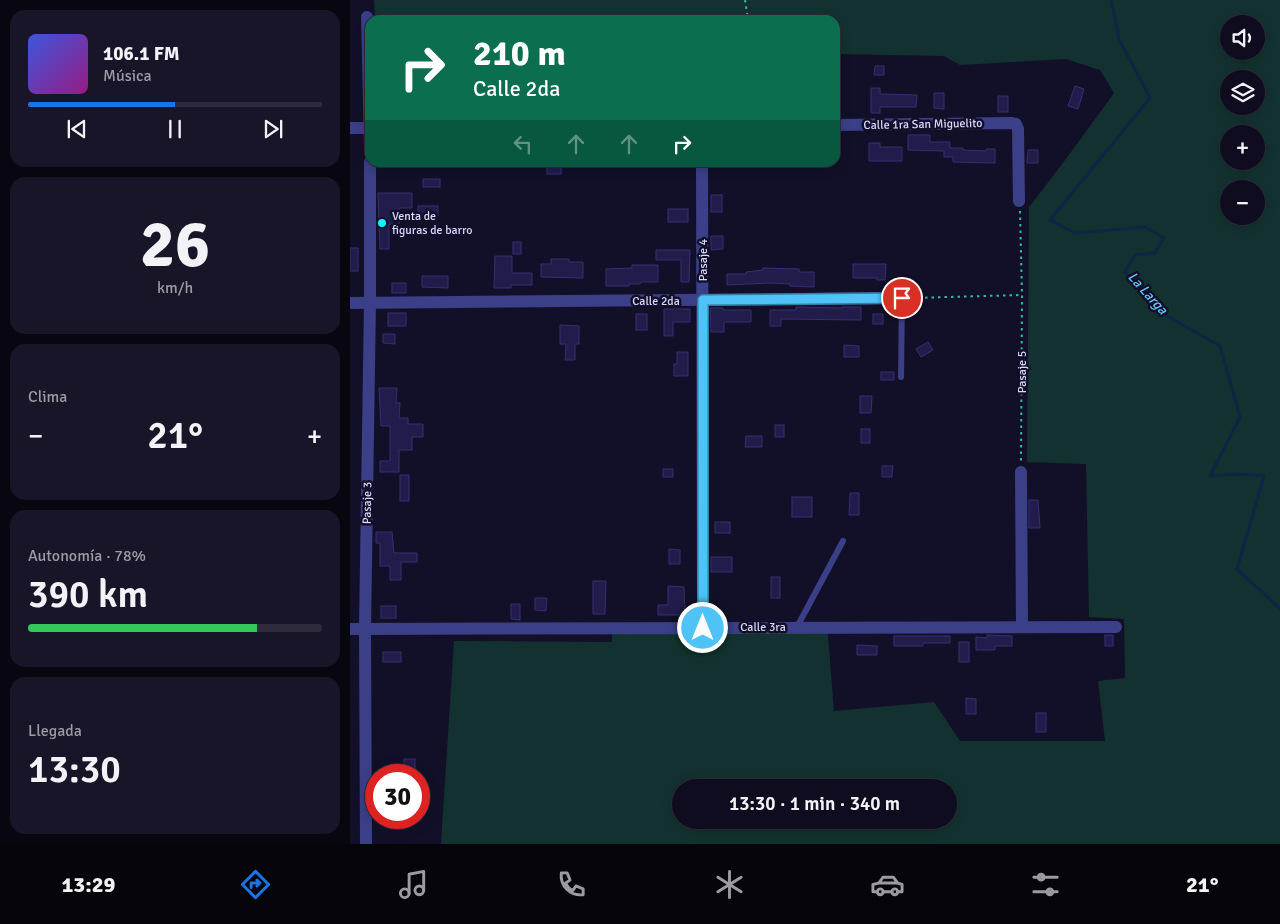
<!DOCTYPE html>
<html lang="es">
<meta charset="utf-8">
<style>
:root{--surface:#0e0c1e;--page:#171527;--text:#f1f3f6;--muted:#9b9ba4;--line:#2e2c3c;--accent:#1a73e8}
body{margin:0;font-family:Signika,sans-serif;background:var(--page);color:var(--text);height:100vh;display:flex;flex-direction:column;font-size:19px;white-space:nowrap}
*{box-sizing:border-box;margin:0}
p{font-size:16px;color:var(--muted)}
.icon{flex:none;width:28px;height:28px;fill:none;stroke:currentColor;stroke-width:2;stroke-linecap:round;stroke-linejoin:round}
.map{position:relative;flex:1;overflow:hidden}
.panel{display:flex;flex-direction:column;gap:10px;padding:10px;background:#080710;width:350px}
.panel>*{flex:none}
.guide{position:absolute;left:15px;top:15px;width:475px;height:152px;border-radius:15px;box-shadow:0 2px 12px #0003,0 0 0 1px var(--line);background:#0b6e4f;color:#fff;overflow:hidden}
.fabs{position:absolute;left:870px;top:15px;display:grid;gap:10px}
.fabs a{display:grid;place-items:center;width:45px;height:45px;border-radius:50%;background:var(--surface);box-shadow:0 2px 12px #0003,0 0 0 1px var(--line);font-size:25px}
.speed{position:absolute;left:15px;top:764px;display:flex;gap:10px;font-size:25px;font-weight:700;text-align:center}
.speed>*{display:grid;place-content:center;width:65px;height:65px;border-radius:50%;background:var(--surface);box-shadow:0 2px 12px #0003,0 0 0 1px var(--line);line-height:1}
.speed .limit{border:8px solid #d22;background:#fff;color:#111}
.pin{position:absolute;display:grid;place-items:center;width:42px;height:42px;color:#fff;margin:-21px;border:2px solid #fff;border-radius:50%;box-shadow:0 1px 5px #0007}
.me{position:absolute;width:55px;margin:-28px;rotate:0deg;stroke-linejoin:round;filter:drop-shadow(0 0 4px #0008)}
.turn{display:flex;align-items:center;gap:18px;height:105px;padding:0 25px;font-size:22px}
.turn .icon{width:65px;height:65px;stroke-width:2.5}
.turn b{display:block;font-size:35px;line-height:42px}
.lanes{display:flex;align-items:center;height:48px;padding:0 25px;background:#0003;justify-content:center;gap:25px;direction:ltr}
.lanes .off{opacity:.35}
.big{font-size:38px;font-weight:600;line-height:1.1}
.panel .tile{flex:1;display:flex;flex-direction:column;justify-content:center;gap:8px;min-width:0;padding:0 18px;border-radius:15px;background:var(--page)}
.panel .dial{align-items:center;gap:0}
.dial b{font-size:65px;line-height:1}
.song{display:flex;align-items:center;gap:15px}
.cover{width:60px;height:60px;border-radius:8px;background:linear-gradient(135deg,hsl(230 70% 55%),hsl(310 70% 35%))}
.played{height:5px;border-radius:2px;background:linear-gradient(90deg,var(--accent) 50%,var(--line) 50%)}
.keys{display:flex;justify-content:space-around;direction:ltr}
.heat{display:flex;justify-content:space-between;align-items:center;font-size:28px;direction:ltr}
.charge{height:8px;border-radius:4px;background:linear-gradient(90deg,#34c759 78%,var(--line) 0)}
.trip{position:absolute;left:322px;top:779px;width:285px;height:50px;border-radius:25px;background:var(--surface);box-shadow:0 2px 12px #0003,0 0 0 1px var(--line);font-weight:600;line-height:50px;text-align:center}
.dock{display:flex;height:80px;justify-content:space-around;align-items:center;background:#06050c;color:var(--muted)}
.dock .icon{width:35px;height:35px}
.dock .current{color:var(--accent)}
.dock b{font-size:22px;color:var(--text)}
main{display:flex;flex:1;min-height:0}
.map>svg:first-child{display:block}
.green{fill:#13322f;fill-rule:evenodd}
.lines{fill:none;stroke-linecap:round;stroke-linejoin:round}
.stream{stroke:#0b2647;stroke-width:3}
.building{fill:#211c49;stroke:#362e75}
.path{stroke:#30baa6;stroke-width:2;stroke-dasharray:2.5 4;stroke-linecap:butt}
.lane{stroke:#3b3f87;stroke-width:6}
.street{stroke:#3b3f87;stroke-width:12}
.route-casing{stroke:#337fa1;stroke-width:12}
.route{stroke:#4fc3f7;stroke-width:9}
.poi-dot{fill:#04fcfe;stroke:#121028;stroke-width:2}
.labels{text-anchor:middle;stroke-width:5;stroke-linejoin:round;paint-order:stroke}
.street-label{font-size:12px;fill:#d9d8ff;stroke:#121028}
.poi-label{font-size:12px;fill:#d9d8ff;stroke:#121028;text-anchor:start}
.water-label{font-size:14px;font-style:italic;fill:#66c5ff;stroke:#121028}
</style>
<main>
<section class="panel">
<div class="tile">
<div class="song"><i class="cover"></i><div><b>106.1 FM</b><p>Música</p></div></div>
<div class="played"></div>
<div class="keys"><svg class="icon" aria-label="previous" viewBox="0 0 24 24"><path d="M18 5L8 12l10 7zM5 5v14"/></svg><svg class="icon" aria-label="pause" viewBox="0 0 24 24"><path d="M8 5v14M16 5v14"/></svg><svg class="icon" aria-label="next" viewBox="0 0 24 24"><path d="M6 5l10 7-10 7zM19 5v14"/></svg></div>
</div>
<div class="tile dial"><b>26</b><p>km/h</p></div>
<div class="tile"><p>Clima</p>
<div class="heat"><a>−</a><b class="big">21°</b><a>+</a></div>
</div>
<div class="tile"><p>Autonomía · 78%</p><b class="big">390 km</b><div class="charge"></div></div>
<div class="tile"><p>Llegada</p><b class="big">13:30</b></div>
</section>
<div class="map">
<svg width="930" height="844" viewBox="0 0 930 844">
<rect width="100%" height="100%" fill="#121028"/>
<path class="green" d="M24 0H930V844H91L104 641 262 642V629L477 623 484 711 584 702 610 741H755L748 681 775 678 774 619 739 617 736 464 677 462 679 207 713 163 764 93 750 70 716 59 610 65 594 56 485 54V20H25ZM879 24H906V51H879ZM879 79H906V106H879ZM879 134H906V161H879ZM879 189H906V216H879ZM331 788H599V820H331Z"/>
<g class="lines">
<path class="stream" d="M761 0 769 39 800 98 700 220 725 233 795 227 814 238 805 253 785 255 775 272 814 314 870 346 890 417 860 476 887 474 914 476 887 569 930 609"/>
</g>
<g class="building">
<path d="M525 66H534V75H524Z"/>
<path d="M725 86 734 89 728 109 718 106Z"/>
<path d="M521 88H530V94L567 95 566 107H530V113H521Z"/>
<path d="M584 93H594V109L584 108Z"/>
<rect x="648" y="96" width="10" height="16"/>
<path d="M558 135H580V142H600V148H613V150L636 151V149H645V163L603 162V157H594V151L558 150Z"/>
<path d="M519 143H530V147H552V161H519Z"/>
<path d="M678 150H688V163H677Z"/>
<rect x="197" y="162" width="14" height="12"/>
<rect x="73" y="179" width="17" height="8"/>
<path d="M28 193H62V208H49V224H39V249H30Z"/>
<rect x="361" y="195" width="11" height="17"/>
<rect x="68" y="206" width="20" height="10"/>
<rect x="318" y="209" width="20" height="13"/>
<path d="M361 236H373V249L361 250Z"/>
<rect x="163" y="242" width="8" height="12"/>
<rect x="0" y="248" width="8" height="23"/>
<path d="M306 250H340L339 282H331V260H306Z"/>
<path d="M145 256H162V273H182V285H161V288H144Z"/>
<path d="M201 259H219V262H233V278L191 277V264H201Z"/>
<path d="M503 264H536L535 280H527V278H503Z"/>
<path d="M282 265H308V282H291L290 284H279V286H256V269L282 268Z"/>
<path d="M413 268 449 269V272H464V287L440 286V284L421 283 377 285V274H396V272L413 270Z"/>
<path d="M72 276H98V288L72 287Z"/>
<rect x="42" y="283" width="14" height="10"/>
<path d="M446 307 492 308V307H511V320L431 319V326H420V310H446Z"/>
<path d="M360 308H373V310H401V322H374V332H361Z"/>
<path d="M314 309H340V322H323V336H314Z"/>
<rect x="38" y="313" width="18" height="13"/>
<rect x="286" y="314" width="11" height="16"/>
<rect x="523" y="314" width="10" height="10"/>
<path d="M210 325 229 326V344H225V360H215L216 344H210Z"/>
<path d="M33 334H45V344L33 343Z"/>
<path d="M578 342 583 350 571 357 566 349Z"/>
<path d="M494 345 509 346V357H494Z"/>
<path d="M327 352H338V376H324V364H327Z"/>
<rect x="531" y="372" width="13" height="8"/>
<path d="M29 388H47L46 403H50L49 418H58V424H73V437H62V450H49V472H30V461H40V426H31Z"/>
<path d="M510 396H522L521 413H510Z"/>
<rect x="425" y="425" width="9" height="12"/>
<rect x="511" y="429" width="9" height="14"/>
<path d="M396 436H412V447H395Z"/>
<path d="M532 466H543L542 477H532Z"/>
<rect x="313" y="469" width="10" height="8"/>
<rect x="50" y="475" width="9" height="26"/>
<path d="M500 493H509V515H499Z"/>
<rect x="442" y="497" width="20" height="20"/>
<path d="M679 500H688L690 528H679Z"/>
<rect x="365" y="522" width="15" height="11"/>
<path d="M26 532H42L44 553H67V562H51V580H40V566H30V543H26Z"/>
<path d="M319 549 330 550V564H319Z"/>
<rect x="361" y="557" width="21" height="15"/>
<rect x="421" y="577" width="9" height="21"/>
<path d="M243 581H256L255 614H243Z"/>
<path d="M318 586 334 587 335 615H308V605H318Z"/>
<path d="M185 598H197L196 611 185 610Z"/>
<path d="M161 604H170V620L161 619Z"/>
<rect x="31" y="606" width="15" height="12"/>
<path d="M637 635 662 636V646H645V650H626V637L637 638Z"/>
<rect x="755" y="635" width="8" height="11"/>
<path d="M544 636H600V643H573V646H544Z"/>
<rect x="609" y="642" width="10" height="20"/>
<path d="M507 645 527 646V655H507Z"/>
<rect x="33" y="652" width="18" height="10"/>
<path d="M616 698 626 699V714H616Z"/>
<rect x="686" y="713" width="10" height="19"/>
<rect x="54" y="759" width="11" height="9"/>
</g>
<g class="lines">
<g class="path">
<path d="M395 0 398 20"/>
<path d="M670 211 672 295 671 461"/>
<path d="M562 298 672 295"/>
</g>
<g class="lane">
<path d="M551 377 552 298"/>
<path d="M447 627 493 541"/>
</g>
<g class="street">
<path d="M17 17 20 147"/>
<path d="M485 125 661 123 666 124 668 129 669 201"/>
<path d="M0 128H20"/>
<path d="M352 162 353 628"/>
<path d="M0 303 552 298"/>
<path d="M671 472 672 626"/>
<path d="M0 629 766 627"/>
<path d="M16 844 15 629 20 302V162"/>
</g>
</g>
<g class="lines">
<g class="route-casing">
<path id="route" d="M353 628V300L552 298"/>
</g>
<use href="#route" class="route"/>
</g>
<circle class="poi-dot" cx="32" cy="223" r="5"/>
<g class="labels">
<g class="street-label">
<text transform="translate(573 124) rotate(-1)" y="4">Calle 1ra San Miguelito</text>
<text transform="translate(353 260) rotate(-90)" y="4">Pasaje 4</text>
<text x="306" y="305">Calle 2da</text>
<text transform="translate(672 372) rotate(-90)" y="4">Pasaje 5</text>
<text transform="translate(17 503) rotate(-89)" y="4">Pasaje 3</text>
<text x="413" y="631">Calle 3ra</text>
</g>
<g class="poi-label">
<text x="42" y="220">Venta de<tspan x="42" dy="14">figuras de barro</tspan></text>
</g>
<g class="water-label">
<text transform="translate(798 293) rotate(48)" y="5">La Larga</text>
</g>
</g>
</svg>
<div class="fabs">
<a><svg class="icon" aria-label="sound" viewBox="0 0 24 24"><path d="M4 9h4l5-4v14l-5-4H4zM17 9q2 3 0 6"/></svg></a>
<a><svg class="icon" aria-label="layers" viewBox="0 0 24 24"><path d="M12 4l9 5-9 5-9-5zM3 14l9 5 9-5"/></svg></a>
<a>+</a>
<a>−</a>
</div>
<div class="speed"><div class="limit">30</div></div>
<div class="pin" style="left:552px;top:298px;background:#d93025"><svg class="icon" aria-label="arrive" viewBox="0 0 24 24"><path d="M6 21V4h12l-3 4 3 4H6"/></svg></div>
<svg class="me" style="left:353px;top:628px" viewBox="-20 -20 40 40"><circle r="17" fill="#4fc3f7" stroke="#fff" stroke-width="3"/><path d="M0-11L8 9 0 5-8 9z" fill="#fff"/></svg>
<div class="trip">13:30 · 1 min · 340 m</div>
<div class="guide">
<div class="turn"><svg class="icon" aria-label="right" viewBox="0 0 24 24"><path d="M7 20v-9h11M14 6l5 5-5 5"/></svg><div><b>210 m</b>Calle 2da</div></div>
<div class="lanes"><svg class="icon off" aria-label="left" viewBox="0 0 24 24"><path d="M17 20v-9H6M10 6l-5 5 5 5"/></svg><svg class="icon off" aria-label="ahead" viewBox="0 0 24 24"><path d="M12 20V5M6 11l6-6 6 6"/></svg><svg class="icon off" aria-label="ahead" viewBox="0 0 24 24"><path d="M12 20V5M6 11l6-6 6 6"/></svg><svg class="icon" aria-label="right" viewBox="0 0 24 24"><path d="M7 20v-9h11M14 6l5 5-5 5"/></svg></div>
</div>
</div>
</main>
<nav class="dock">
<b>13:29</b>
<svg class="icon current" aria-label="directions" viewBox="0 0 24 24"><path d="M12 3l9 9-9 9-9-9zM9 14v-3h6M13 9l2 2-2 2"/></svg>
<svg class="icon" aria-label="music" viewBox="0 0 24 24"><path d="M9 18V5l10-2v13"/><circle cx="6" cy="18" r="3"/><circle cx="16" cy="16" r="3"/></svg>
<svg class="icon" aria-label="phone" viewBox="0 0 24 24"><path d="M5 4h4l2 5-3 2q2 4 5 5l2-3 5 2v4C11 20 4 13 5 4z"/></svg>
<svg class="icon" aria-label="climate" viewBox="0 0 24 24"><path d="M12 3v18M4 7l16 10M4 17L20 7"/></svg>
<svg class="icon" aria-label="car" viewBox="0 0 24 24"><path d="M5 17H2v-5l4-1 3-4h7l3 4 3 1v5h-3M9 17h6M6 11h13"/><circle cx="7" cy="17" r="2"/><circle cx="17" cy="17" r="2"/></svg>
<svg class="icon" aria-label="filters" viewBox="0 0 24 24"><path d="M4 7h16M4 17h16"/><circle cx="9" cy="7" r="2"/><circle cx="15" cy="17" r="2"/></svg>
<b>21°</b>
</nav>
